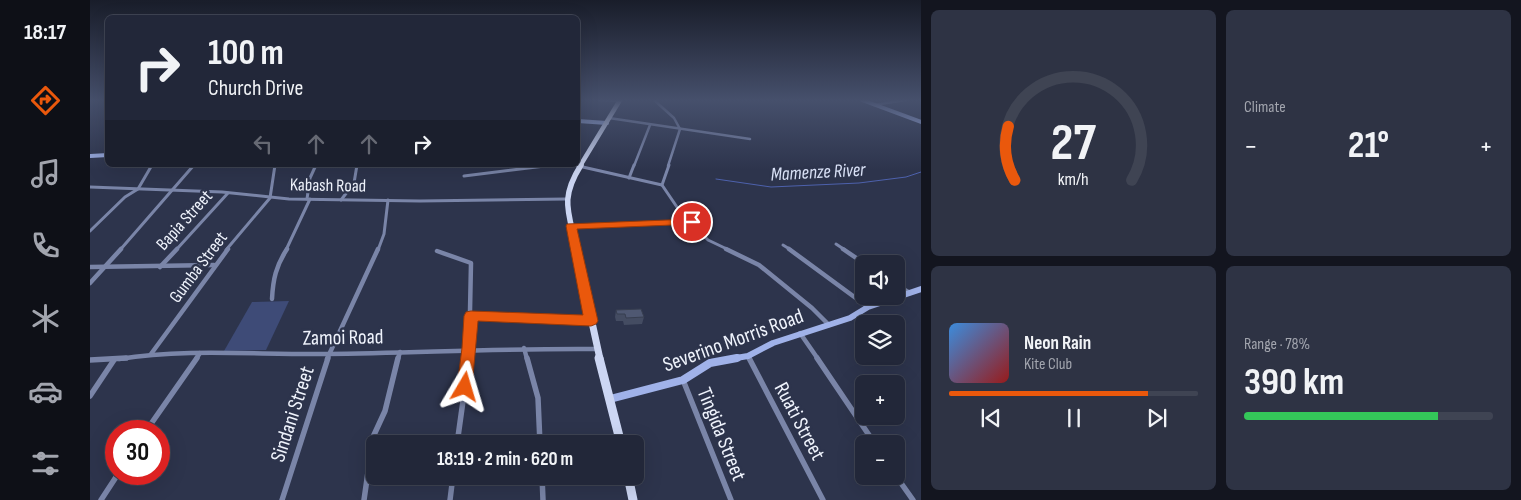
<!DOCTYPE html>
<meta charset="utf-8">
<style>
:root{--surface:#222739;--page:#2e3344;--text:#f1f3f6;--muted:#a2a5ae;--line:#3f4453;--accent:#ea580c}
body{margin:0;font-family:"Sofia Sans Condensed",sans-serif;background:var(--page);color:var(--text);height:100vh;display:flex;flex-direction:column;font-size:19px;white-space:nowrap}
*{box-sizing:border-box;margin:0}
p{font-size:16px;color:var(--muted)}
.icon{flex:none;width:28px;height:28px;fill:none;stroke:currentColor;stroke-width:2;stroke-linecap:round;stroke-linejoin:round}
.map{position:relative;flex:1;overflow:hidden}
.side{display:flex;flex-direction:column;gap:10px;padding:10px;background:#13151f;width:600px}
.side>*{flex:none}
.guide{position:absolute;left:15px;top:15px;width:475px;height:152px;border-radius:8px;box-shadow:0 5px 20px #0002,0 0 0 1px var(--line);background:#222739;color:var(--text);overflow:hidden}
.buttons{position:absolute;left:765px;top:255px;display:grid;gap:10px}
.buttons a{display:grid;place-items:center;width:50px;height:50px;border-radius:8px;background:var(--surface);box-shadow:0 5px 20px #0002,0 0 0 1px var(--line);font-size:25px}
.speed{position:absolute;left:15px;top:420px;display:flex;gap:10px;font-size:25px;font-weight:700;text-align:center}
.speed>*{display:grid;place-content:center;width:65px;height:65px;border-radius:50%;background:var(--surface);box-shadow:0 5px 20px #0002,0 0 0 1px var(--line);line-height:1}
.speed .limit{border:8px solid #d22;background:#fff;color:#111}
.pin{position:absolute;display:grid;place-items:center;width:42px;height:42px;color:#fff;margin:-21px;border:2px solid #fff;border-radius:50%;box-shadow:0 1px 5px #0007}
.me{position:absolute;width:55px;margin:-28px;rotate:7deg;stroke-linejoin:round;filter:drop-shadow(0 0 4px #0008)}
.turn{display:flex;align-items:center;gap:18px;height:105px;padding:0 20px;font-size:22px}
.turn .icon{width:65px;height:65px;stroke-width:2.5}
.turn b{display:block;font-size:35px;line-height:42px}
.lanes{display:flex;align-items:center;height:48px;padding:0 20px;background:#0003;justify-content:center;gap:25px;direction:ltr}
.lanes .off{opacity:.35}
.big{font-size:38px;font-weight:700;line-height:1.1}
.side .card{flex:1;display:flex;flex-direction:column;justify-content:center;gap:8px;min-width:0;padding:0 18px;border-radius:8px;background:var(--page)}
.side .dial{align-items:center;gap:0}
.dial svg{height:130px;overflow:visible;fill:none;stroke:var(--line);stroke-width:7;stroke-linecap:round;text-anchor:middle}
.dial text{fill:var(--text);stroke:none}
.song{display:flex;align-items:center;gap:15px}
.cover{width:60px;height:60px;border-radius:8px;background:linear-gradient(135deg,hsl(210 70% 55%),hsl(0 70% 35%))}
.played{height:5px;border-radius:2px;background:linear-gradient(90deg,var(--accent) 80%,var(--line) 80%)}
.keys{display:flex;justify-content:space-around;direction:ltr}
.heat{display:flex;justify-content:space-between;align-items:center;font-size:28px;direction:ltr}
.charge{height:8px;border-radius:4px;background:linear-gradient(90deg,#34c759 78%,var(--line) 0)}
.side .tiles{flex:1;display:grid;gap:10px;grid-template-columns:repeat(2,1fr)}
.trip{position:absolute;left:276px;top:435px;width:278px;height:50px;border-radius:8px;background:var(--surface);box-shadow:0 5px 20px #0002,0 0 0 1px var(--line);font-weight:700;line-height:50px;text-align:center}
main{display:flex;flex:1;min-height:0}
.tab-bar{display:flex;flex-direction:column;width:90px;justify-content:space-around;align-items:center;background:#0e1017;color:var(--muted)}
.tab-bar .icon{width:35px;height:35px}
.tab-bar .current{color:var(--accent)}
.tab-bar b{font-size:22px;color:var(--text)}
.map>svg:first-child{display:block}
.green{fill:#3e4b77}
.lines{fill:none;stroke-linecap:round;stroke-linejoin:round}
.stream{stroke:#4d61ac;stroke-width:1}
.street-far3{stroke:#7a85a8;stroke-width:2.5}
.street-far2{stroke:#7a85a8;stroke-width:3}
.street-far1{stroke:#7a85a8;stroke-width:4.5}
.street{stroke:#7a85a8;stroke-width:5.5}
.secondary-far2{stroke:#a0b2e9;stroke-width:4}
.secondary-far1{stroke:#a0b2e9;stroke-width:6}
.secondary{stroke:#a0b2e9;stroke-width:8}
.primary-far3{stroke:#ccd6f3;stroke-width:4.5}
.primary-far2{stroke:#ccd6f3;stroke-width:5.5}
.primary-far1{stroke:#ccd6f3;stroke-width:7}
.primary{stroke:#ccd6f3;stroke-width:9}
.wall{fill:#444c62}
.building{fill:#4f5872;stroke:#373e50}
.route{fill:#ea580c;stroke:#983908}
.labels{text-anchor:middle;stroke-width:5;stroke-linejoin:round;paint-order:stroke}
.street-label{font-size:18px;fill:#eff3fc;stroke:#2d344c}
.water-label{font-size:19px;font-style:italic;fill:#d9e1f6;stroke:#2d344c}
.near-street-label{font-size:21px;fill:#eff3fc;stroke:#2d344c}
</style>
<main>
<nav class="tab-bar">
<b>18:17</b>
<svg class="icon current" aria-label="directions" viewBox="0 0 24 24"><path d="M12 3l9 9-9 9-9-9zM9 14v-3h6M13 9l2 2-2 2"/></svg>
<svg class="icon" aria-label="music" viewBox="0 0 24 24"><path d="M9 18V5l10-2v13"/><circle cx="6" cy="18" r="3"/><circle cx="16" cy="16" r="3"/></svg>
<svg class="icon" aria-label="phone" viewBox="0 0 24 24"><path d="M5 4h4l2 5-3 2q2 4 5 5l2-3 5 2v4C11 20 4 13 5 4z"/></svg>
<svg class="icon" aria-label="climate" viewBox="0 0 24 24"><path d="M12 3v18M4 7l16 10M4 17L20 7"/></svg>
<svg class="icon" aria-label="car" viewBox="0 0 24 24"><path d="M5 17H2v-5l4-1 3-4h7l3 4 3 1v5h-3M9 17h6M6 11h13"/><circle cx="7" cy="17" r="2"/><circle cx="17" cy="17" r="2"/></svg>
<svg class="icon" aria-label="filters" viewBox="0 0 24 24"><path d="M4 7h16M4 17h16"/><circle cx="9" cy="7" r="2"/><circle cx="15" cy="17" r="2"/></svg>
</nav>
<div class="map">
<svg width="831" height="500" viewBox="0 0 831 500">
<rect width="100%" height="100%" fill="#2d344c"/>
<path class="green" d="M199 301 176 350 134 351 162 302Z"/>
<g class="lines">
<path class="stream" d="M626 179 681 187 769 183 816 177 831 172"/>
<g class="street-far3">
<path d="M510 100 530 101"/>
<path d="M564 100 584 118 590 129 578 166"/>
<path d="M784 105 816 100"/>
<path d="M519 118 660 139"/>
<path d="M484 165 487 166"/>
<path d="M457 166 463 165"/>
<path d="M544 166 560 125"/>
</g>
<g class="street-far2">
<path d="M484 165 572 185"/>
<path d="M579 165 572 185 591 213 618 240 639 250"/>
<path d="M374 176 463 165"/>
<path d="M539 178 544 165"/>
<path d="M0 187 132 192 199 199 330 201 476 199"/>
<path d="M217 199 220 178 226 165"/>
<path d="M251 200 264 183 267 165"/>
<path d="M481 226 602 222"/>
<path d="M0 231 35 197 48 189 62 165"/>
<path d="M746 244 755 250"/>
<path d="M693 245 701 250"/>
<path d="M30 250 104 165"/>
<path d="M86 250 138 193"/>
<path d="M136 250 180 198 185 165"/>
<path d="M196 250 220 199"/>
<path d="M288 250 294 234 298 200"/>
</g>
<g class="street-far1">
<path d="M636 249 669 265 722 308 739 325"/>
<path d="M699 249 778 307"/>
<path d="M753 249 775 264"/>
<path d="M347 251 381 263 379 359"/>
<path d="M0 267 124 265"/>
<path d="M70 267 87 249"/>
<path d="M0 283 31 249"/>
<path d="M806 285 820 293"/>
<path d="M182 299C183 279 186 266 197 249"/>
<path d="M381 316 501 321"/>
<path d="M710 333 728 359"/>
<path d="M434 348 437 359"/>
<path d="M61 354 138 249"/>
<path d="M658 356 660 359"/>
<path d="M29 359C97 348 168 355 237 354 327 353 417 348 507 349"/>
<path d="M106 359 110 353"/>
<path d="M237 359 288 249"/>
<path d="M308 359 310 352"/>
</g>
<g class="street">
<path d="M437 358 448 398 450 444"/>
<path d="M659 358 733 500"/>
<path d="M727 358 785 444"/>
<path d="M0 360 36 358"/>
<path d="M593 380 641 500"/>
<path d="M0 396 24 360"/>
<path d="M56 431 107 358"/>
<path d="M367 444 379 358"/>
<path d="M452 476 453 500"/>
<path d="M806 476 823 500"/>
<path d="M11 500 28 474"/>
<path d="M192 500 238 358"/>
<path d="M274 500 283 437 295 411 308 358"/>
<path d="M360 500 363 476"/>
</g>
<g class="secondary-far2">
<path d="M772 100 831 122"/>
<path d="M488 121 517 123"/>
<path d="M0 156 18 155"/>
</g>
<path class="secondary-far1" d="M640 359 658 356 683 343 760 318 778 307 831 289"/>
<path class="secondary" d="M520 399 593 380 620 363 647 358"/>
<path class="primary-far3" d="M490 166 530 100"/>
<path class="primary-far2" d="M487 250C479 212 469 200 491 165"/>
<path class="primary-far1" d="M486 249 510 359"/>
<g class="primary">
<path d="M509 358 531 444"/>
<path d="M538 476 543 500"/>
</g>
</g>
<path class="wall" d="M526 310 554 317 552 324 534 325 533 321H526L525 317Z"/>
<path class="building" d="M551 309 554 317 536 318 535 314H527L526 310Z"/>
<linearGradient id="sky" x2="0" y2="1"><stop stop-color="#191d2a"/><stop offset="0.59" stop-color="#46506c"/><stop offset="1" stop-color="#46506c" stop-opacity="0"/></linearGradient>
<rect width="831" height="170" fill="url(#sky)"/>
<path class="route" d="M602 219 607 222 606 224 487 229 508 321 506 324 501 326 388 321 382 387 380 391 375 393 369 391 367 387 372 348 374 316 376 312 381 311 493 315 476 226 477 224Z"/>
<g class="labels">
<g class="street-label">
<text transform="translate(238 185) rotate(1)" y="6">Kabash Road</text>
<text transform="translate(94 220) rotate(-48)" y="6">Bapia Street</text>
<text transform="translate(108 267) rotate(-53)" y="6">Gumba Street</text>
</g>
<g class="water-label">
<text transform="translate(728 171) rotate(-3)" y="7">Mamenze River</text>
</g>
<g class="near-street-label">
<text transform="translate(253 337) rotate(-1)" y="7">Zamoi Road</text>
<text transform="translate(643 340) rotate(-20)" y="7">Severino Morris Road</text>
<text transform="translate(202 414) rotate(-72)" y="7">Sindani Street</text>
<text transform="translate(710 421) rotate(62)" y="7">Ruati Street</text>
<text transform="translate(632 434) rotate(68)" y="7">Tingida Street</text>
</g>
</g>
</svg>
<div class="buttons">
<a><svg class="icon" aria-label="sound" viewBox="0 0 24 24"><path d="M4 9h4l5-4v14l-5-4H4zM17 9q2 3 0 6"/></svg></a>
<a><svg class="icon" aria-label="layers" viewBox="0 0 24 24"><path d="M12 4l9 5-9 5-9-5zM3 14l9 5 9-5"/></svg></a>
<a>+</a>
<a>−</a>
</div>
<div class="speed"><div class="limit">30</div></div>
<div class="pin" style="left:602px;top:222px;background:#d93025"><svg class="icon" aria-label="arrive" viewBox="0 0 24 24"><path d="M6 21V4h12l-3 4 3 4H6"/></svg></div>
<svg class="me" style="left:375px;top:387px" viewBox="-20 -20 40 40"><path d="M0-17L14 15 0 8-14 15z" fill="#ea580c" stroke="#fff" stroke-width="4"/></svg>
<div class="trip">18:19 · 2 min · 620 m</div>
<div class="guide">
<div class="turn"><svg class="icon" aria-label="right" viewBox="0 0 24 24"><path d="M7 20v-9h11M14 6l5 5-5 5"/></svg><div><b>100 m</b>Church Drive</div></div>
<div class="lanes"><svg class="icon off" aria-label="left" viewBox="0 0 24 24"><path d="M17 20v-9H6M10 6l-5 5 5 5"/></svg><svg class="icon off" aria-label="ahead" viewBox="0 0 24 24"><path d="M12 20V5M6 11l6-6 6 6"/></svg><svg class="icon off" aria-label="ahead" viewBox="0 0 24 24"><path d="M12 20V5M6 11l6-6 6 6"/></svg><svg class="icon" aria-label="right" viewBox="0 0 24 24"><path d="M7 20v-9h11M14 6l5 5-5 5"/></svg></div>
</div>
</div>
<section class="side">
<div class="tiles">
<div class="card dial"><svg viewBox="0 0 100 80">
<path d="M14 69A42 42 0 1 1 86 69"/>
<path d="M14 69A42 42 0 0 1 10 36" stroke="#ea580c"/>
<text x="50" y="56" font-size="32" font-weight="700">27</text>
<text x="50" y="72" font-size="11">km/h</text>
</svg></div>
<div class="card"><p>Climate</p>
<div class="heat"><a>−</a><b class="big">21°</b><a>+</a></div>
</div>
<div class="card">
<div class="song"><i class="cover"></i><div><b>Neon Rain</b><p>Kite Club</p></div></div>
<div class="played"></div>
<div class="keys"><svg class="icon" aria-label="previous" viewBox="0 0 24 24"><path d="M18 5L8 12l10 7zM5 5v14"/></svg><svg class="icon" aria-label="pause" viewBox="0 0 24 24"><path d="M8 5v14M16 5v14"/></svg><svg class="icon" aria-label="next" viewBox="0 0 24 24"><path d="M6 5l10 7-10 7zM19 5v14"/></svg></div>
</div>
<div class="card"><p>Range · 78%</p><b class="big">390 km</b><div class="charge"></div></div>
</div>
</section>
</main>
